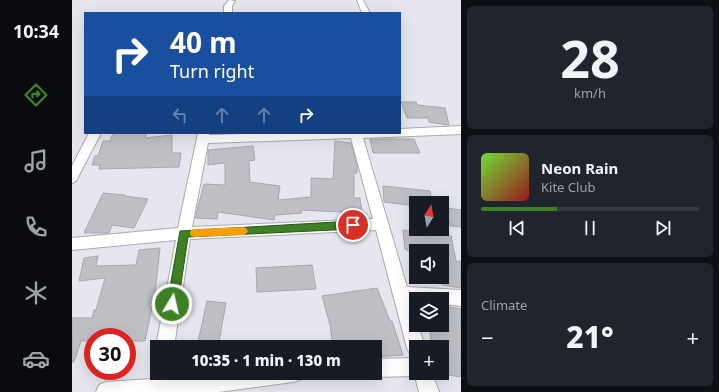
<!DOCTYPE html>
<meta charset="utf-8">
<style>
:root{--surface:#171b24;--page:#20242c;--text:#f1f3f6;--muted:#9ea1a6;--line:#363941;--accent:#3e8124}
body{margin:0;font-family:"Noto Sans",sans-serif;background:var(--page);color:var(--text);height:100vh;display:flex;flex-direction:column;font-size:15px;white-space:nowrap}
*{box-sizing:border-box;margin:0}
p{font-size:13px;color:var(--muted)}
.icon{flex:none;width:22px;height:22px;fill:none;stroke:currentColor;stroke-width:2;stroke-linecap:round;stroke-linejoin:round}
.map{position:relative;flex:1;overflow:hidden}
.drawer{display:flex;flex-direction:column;gap:6px;padding:6px;background:#0d0f14;width:258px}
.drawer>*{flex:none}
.hud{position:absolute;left:12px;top:12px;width:317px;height:122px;border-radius:0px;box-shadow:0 4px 16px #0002;background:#1a4fa0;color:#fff;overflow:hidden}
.needle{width:26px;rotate:11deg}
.fabs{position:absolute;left:337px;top:196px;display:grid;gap:8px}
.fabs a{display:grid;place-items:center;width:40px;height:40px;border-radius:0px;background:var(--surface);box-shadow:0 4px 16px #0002;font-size:20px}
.speed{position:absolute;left:12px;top:328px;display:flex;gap:8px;font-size:20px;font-weight:700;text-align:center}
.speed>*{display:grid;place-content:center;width:52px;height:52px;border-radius:50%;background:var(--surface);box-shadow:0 4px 16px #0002;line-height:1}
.speed .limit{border:6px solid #d22;background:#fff;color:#111}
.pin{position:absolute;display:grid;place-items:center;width:34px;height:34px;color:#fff;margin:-17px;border:2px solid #fff;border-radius:50%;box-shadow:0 1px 4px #0007}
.me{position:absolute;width:44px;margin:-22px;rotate:9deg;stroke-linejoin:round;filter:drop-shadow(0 0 3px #0008)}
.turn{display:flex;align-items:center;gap:14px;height:84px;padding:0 20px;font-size:18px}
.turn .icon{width:52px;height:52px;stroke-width:2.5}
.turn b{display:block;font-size:28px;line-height:34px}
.lanes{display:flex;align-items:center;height:38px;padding:0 20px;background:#0003;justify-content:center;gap:20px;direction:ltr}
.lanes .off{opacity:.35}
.big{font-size:30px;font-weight:800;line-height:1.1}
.drawer .widget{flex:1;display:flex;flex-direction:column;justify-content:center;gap:6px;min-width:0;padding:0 14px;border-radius:6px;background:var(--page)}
.drawer .dial{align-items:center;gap:0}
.dial b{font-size:52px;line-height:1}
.song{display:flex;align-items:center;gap:12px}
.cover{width:48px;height:48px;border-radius:6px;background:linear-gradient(135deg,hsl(100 70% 55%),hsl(0 70% 35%))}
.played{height:4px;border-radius:2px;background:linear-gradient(90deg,var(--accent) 35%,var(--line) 35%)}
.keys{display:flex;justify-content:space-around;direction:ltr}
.heat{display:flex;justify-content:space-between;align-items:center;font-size:22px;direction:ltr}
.trip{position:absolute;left:78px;top:340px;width:232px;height:40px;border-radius:0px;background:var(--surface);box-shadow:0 4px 16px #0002;font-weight:800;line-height:40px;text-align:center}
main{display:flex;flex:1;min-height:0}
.dock{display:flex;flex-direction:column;width:72px;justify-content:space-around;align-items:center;background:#090b0e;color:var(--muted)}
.dock .icon{width:28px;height:28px}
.dock .active{color:var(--accent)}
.dock b{font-size:18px;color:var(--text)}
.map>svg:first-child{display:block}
.building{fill:#bfbfc6;stroke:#a7a7ae}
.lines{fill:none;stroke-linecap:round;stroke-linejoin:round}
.minor-casing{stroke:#aaaab1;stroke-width:2}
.minor{fill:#fff;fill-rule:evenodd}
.route{fill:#3e8124;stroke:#285417}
.slow{fill:#f59e0b}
</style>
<main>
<nav class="dock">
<b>10:34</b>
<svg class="icon active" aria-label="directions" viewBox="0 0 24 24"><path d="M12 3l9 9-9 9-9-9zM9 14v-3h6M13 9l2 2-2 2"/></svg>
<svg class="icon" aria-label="music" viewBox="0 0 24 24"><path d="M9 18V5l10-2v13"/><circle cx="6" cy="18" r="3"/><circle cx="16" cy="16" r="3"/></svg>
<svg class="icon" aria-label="phone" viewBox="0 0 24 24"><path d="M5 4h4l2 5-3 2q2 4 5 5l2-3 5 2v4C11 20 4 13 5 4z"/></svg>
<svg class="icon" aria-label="climate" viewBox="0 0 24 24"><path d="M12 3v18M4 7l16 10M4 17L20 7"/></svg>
<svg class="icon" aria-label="car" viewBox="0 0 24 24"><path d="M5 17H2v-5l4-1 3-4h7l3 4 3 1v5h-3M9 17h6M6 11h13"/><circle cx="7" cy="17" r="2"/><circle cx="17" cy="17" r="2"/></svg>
</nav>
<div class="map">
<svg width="389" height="392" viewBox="0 0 389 392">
<rect width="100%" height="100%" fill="#e6e6ee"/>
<g class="building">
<path d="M329 102H344L345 105 373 108 377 125 357 122 356 118H335Z"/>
<path d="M41 133H75L73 138 100 135V153H109L107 167 27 169 28 165H20L23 156H26L31 141H38Z"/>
<path d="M298 139H342L348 153H301Z"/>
<path d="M263 141 279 143 285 166V173H282V198H288L290 213 229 210 230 213 203 215 202 220 146 212 145 219 123 218 132 184 153 185V163L136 165V150L181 146 183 160 177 161 178 182 208 186 206 200 239 197V178L261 179Z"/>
<path d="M311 186 358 191 360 203H344V206L312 202Z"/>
<path d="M31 193 53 195V196L76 199 62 228 40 225 37 233H12Z"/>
<path d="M374 208 389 210V227L378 226Z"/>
<path d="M331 230 379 236 384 261 389 262V288L370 285V251H335V249H333Z"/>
<path d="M88 248 83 293 73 341H55V337H21V341H9L2 362H0V318H20L22 310H24L33 278 7 281 12 258 26 256 24 266 64 265 67 250Z"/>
<path d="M240 265 244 289 185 292 184 268Z"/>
<path d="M305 288 318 321H320L331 355 303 357V347H261L258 325 250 296Z"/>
<path d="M135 301 154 303 146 347H125Z"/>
<path d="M370 306 389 309V377L370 374V347H360L357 325H370Z"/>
</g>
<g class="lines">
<g class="minor-casing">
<g id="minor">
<path d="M157 0 163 1 160 6V13H152V6Z"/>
<path d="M285 0H291L298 13H290Z"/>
<path d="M389 126V134L291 138 335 287 389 290V306L370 304V299H344V303L339 302 344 318V325H346L353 347H344V357L338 354 335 348 304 230 118 239 102 347H85V349L84 347 104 240 0 250V238L106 228 126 133H138L137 135 204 133H328V129ZM279 138 301 219 120 227 136 143Z"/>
<path d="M17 133H29L4 181 0 183V166Z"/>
<path d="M344 358V373H360L367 392H347L343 376 303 377 296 373H303V359Z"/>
<path d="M85 365V373H98V378L149 373H230L228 380 221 382 147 392H24L27 385 34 382 79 379 82 366Z"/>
</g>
</g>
<use href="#minor" class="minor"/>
</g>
<path class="route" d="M281 221 285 222 286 225 285 228 281 229 116 237 106 304 104 308 100 310 96 308 95 304 108 231Z"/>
<path class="slow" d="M171 227 174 228 176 231 174 234 171 235 123 237 119 236 118 233 119 230 123 229Z"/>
</svg>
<div class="fabs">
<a><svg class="needle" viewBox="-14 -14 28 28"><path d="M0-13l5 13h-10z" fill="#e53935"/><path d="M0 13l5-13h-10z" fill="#9ea1a6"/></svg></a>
<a><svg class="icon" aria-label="sound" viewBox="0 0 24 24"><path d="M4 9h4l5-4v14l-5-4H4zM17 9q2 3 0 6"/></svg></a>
<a><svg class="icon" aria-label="layers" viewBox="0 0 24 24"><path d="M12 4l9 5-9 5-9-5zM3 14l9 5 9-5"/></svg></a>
<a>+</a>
</div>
<div class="speed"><div class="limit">30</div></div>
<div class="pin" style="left:281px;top:225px;background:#d93025"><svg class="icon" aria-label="arrive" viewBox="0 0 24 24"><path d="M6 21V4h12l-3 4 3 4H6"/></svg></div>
<svg class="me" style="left:100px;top:304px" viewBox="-20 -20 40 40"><circle r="17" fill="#3e8124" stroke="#fff" stroke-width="3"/><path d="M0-11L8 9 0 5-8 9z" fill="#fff"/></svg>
<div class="trip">10:35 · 1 min · 130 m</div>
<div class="hud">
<div class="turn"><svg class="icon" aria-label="right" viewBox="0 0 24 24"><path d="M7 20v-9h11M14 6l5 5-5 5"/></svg><div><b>40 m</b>Turn right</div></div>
<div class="lanes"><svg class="icon off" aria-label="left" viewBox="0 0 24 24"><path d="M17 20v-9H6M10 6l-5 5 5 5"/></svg><svg class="icon off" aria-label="ahead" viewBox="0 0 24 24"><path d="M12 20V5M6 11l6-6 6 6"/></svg><svg class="icon off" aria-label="ahead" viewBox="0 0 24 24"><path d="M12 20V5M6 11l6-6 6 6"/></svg><svg class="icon" aria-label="right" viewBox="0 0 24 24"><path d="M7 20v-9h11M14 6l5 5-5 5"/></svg></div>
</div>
</div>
<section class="drawer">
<div class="widget dial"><b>28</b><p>km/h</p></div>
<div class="widget">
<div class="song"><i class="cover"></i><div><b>Neon Rain</b><p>Kite Club</p></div></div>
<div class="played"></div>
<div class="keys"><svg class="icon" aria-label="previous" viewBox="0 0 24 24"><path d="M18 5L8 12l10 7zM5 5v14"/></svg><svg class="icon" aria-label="pause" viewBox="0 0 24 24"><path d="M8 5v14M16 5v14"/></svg><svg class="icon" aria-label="next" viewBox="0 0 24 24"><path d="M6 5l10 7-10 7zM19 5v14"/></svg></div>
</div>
<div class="widget"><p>Climate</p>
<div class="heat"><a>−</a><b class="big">21°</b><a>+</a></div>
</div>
</section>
</main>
